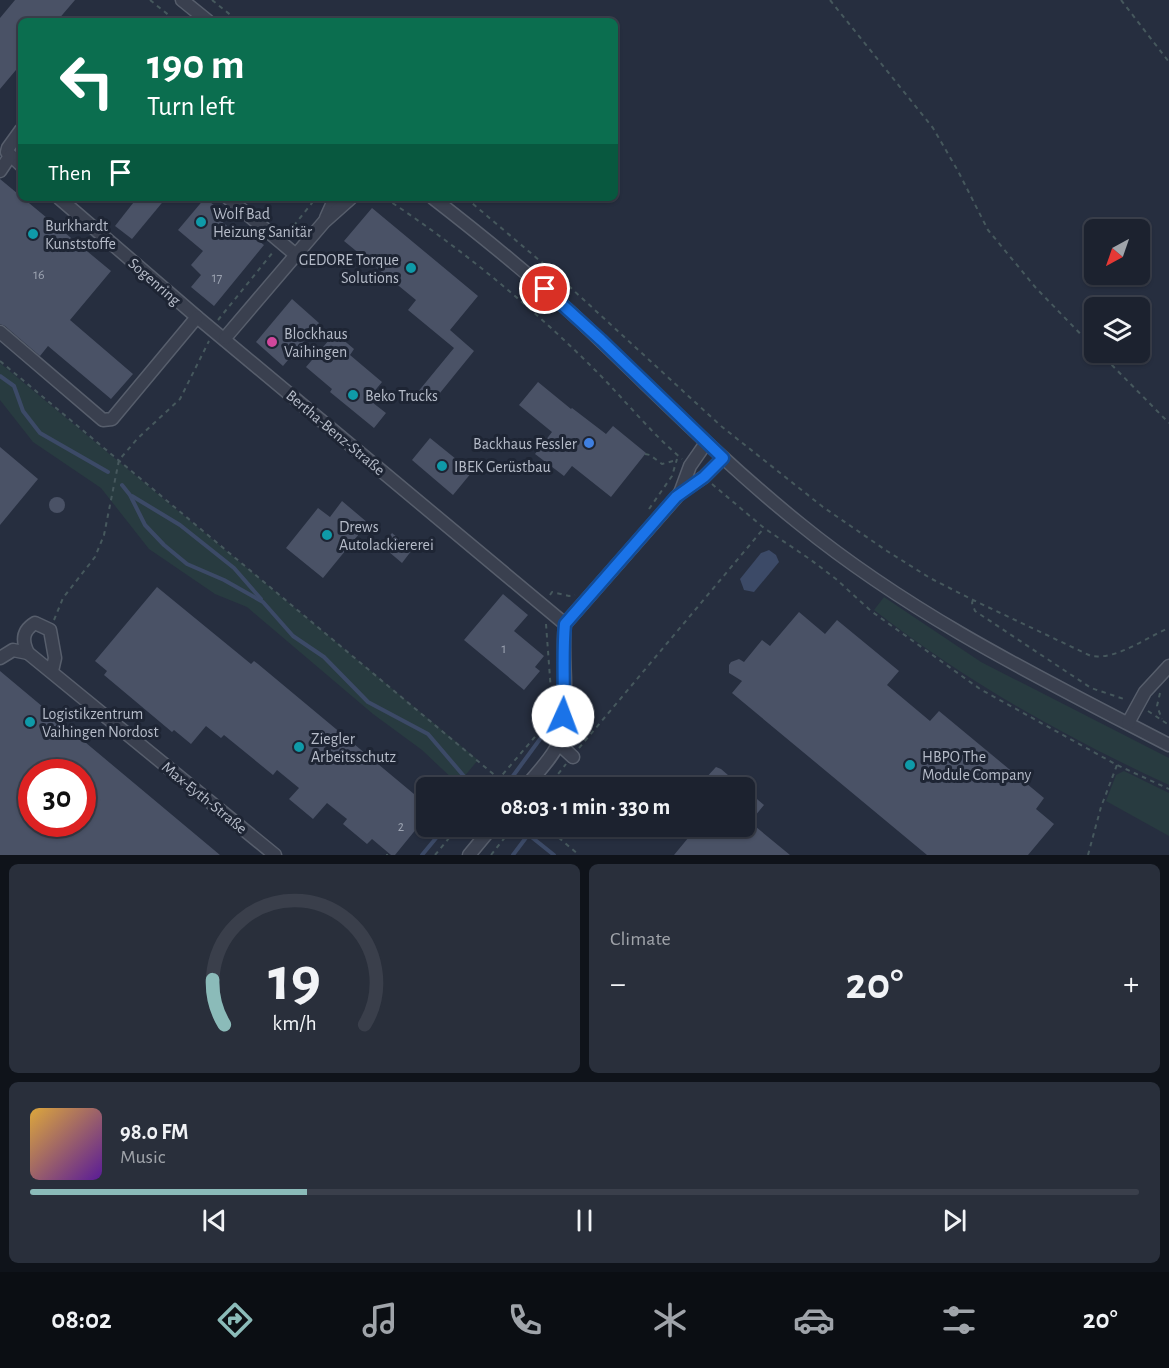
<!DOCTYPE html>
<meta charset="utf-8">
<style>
:root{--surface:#1c222f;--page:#292f3b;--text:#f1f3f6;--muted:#a0a4aa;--line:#3a3f4b;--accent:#8bbbb9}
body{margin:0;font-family:"Alegreya Sans",sans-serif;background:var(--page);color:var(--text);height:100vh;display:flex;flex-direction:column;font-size:22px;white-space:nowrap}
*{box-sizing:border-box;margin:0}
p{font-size:20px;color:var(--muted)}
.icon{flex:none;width:33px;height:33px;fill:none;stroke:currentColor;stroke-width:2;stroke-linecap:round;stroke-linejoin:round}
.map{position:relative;height:855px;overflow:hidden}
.side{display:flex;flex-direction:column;gap:9px;padding:9px;background:#0f131a;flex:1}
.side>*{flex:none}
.hud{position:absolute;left:18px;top:18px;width:600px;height:183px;border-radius:9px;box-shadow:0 2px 4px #0004,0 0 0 2px var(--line);background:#0b6e4f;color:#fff;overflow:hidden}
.needle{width:39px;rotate:220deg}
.fabs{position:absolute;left:1084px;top:219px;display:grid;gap:12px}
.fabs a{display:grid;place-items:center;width:66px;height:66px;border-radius:9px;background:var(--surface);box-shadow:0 2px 4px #0004,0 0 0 2px var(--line);font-size:30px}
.speed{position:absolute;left:18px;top:759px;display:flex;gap:12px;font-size:30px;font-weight:700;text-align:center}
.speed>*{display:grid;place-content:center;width:78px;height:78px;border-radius:50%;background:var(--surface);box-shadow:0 2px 4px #0004,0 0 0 2px var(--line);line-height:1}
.speed .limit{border:9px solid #d22;background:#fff;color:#111}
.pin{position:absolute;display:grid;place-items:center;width:51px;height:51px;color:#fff;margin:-26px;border:3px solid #fff;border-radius:50%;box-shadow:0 2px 6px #0007}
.me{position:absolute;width:66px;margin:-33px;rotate:2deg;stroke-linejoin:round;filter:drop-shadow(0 0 4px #0008)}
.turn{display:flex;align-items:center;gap:21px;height:126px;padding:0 30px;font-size:27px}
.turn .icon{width:78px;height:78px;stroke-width:2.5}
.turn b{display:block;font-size:42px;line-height:51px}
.then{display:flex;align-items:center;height:57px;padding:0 30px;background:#0003;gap:12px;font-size:22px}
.big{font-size:45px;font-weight:600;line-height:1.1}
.side .tile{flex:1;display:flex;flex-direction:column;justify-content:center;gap:9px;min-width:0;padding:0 21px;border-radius:9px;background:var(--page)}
.side .dial{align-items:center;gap:0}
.dial svg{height:156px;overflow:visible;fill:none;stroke:var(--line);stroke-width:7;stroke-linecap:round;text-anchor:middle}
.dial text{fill:var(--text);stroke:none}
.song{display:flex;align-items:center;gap:18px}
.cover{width:72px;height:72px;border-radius:9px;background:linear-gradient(135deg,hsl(40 70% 55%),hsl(270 70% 35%))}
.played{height:6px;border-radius:3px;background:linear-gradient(90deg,var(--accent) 25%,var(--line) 25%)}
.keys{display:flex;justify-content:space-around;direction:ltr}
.heat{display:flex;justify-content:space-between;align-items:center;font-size:33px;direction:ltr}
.side .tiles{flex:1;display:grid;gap:9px;grid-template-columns:1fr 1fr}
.tile:last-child{grid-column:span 2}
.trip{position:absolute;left:416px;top:777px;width:339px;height:60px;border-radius:9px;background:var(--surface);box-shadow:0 2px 4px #0004,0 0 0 2px var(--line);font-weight:600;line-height:60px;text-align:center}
.tabs{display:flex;height:96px;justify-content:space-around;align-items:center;background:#0b0e13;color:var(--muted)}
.tabs .icon{width:42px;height:42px}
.tabs .on{color:var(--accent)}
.tabs b{font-size:27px;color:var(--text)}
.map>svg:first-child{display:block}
.green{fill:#283b40}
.water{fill:#3c4a67}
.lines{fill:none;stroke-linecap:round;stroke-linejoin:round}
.stream{stroke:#3c4a67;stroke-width:4}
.building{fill:#4a5266;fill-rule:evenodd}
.minor-casing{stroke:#575e6c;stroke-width:15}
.path{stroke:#46585d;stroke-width:2;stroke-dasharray:4.5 4.5;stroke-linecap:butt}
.minor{stroke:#3a404f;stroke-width:12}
.route-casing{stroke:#114b97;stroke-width:15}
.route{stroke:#1a73e8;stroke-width:10}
.culture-dot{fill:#0f9aa8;stroke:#1e2534;stroke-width:2}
.hotel-dot{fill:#d1479c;stroke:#1e2534;stroke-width:2}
.shop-dot{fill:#3f7fe0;stroke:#1e2534;stroke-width:2}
.labels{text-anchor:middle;stroke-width:6;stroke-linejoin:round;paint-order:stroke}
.number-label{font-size:14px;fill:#9ba2b0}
.poi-label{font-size:16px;fill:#b6bcc9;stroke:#1e2534;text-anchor:start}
.street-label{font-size:16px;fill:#b6bcc9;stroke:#1e2534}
</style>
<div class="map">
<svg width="1169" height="855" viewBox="0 0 1169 855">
<rect width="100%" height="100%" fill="#262e3f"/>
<g class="green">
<path d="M0 363 478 760 458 784 422 750 373 714 247 607 215 594 149 549 101 488 33 442 0 400Z"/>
<path d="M884 597 981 662 1169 758V785C1065 737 965 681 874 610Z"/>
<path d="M1124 771 1169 793V836L1106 801 1116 775Z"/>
</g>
<path class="water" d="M769 550 776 555 779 562 754 592 744 590 740 579 761 553Z"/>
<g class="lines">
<g class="stream">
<path d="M0 376 14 386 23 411 40 433 108 472"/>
<path d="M122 485 130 495 145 525 164 545 187 564 224 580 263 602 293 636 324 657 368 702 428 734 474 788"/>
<path d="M132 496 180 525 234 568 261 599"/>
<path d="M510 780 543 735"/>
<path d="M504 788V787"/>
<path d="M524 831 554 855"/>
<path d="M422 855 446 826"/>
<path d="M513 855 528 835"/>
</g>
</g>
<g class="building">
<path d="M15 0H75L57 21H21V64L0 89V18Z"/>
<path d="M0 179 111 271 70 320 133 374 111 399 48 346 40 356 5 326 0 324Z"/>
<path d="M137 198H166L132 239 115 226Z"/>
<path d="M205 198 225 214 220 220 244 240 250 234 264 245 214 306 191 287 201 275 191 265 203 251 178 230Z"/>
<path d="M372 208 478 296 450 330 474 351 431 404 417 393 454 348 408 310 416 300 344 241Z"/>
<path d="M292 299 319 323 283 366 256 342Z"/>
<path d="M335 333 354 349 350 355 382 382 368 399 386 413 374 428 330 392 332 389 306 367Z"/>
<path d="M538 382 571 409 572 408 606 434 613 426 646 453 611 497 572 466 564 476 535 454 552 432 519 405Z"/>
<path d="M430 438 472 472 453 495 412 460Z"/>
<path d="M0 447 38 479 0 525Z"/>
<circle cx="57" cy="505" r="8"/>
<path d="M342 501 368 523 323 578 286 548 318 508 330 517Z"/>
<path d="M392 533 412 550 402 563 382 546Z"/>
<path d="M157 587 251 664 254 661 258 664 426 804V817L395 855H391L372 839 367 844 343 824 347 819 327 803 313 819 289 799 299 788 277 770 273 775 224 735 221 738 206 726 191 744 174 730 172 732 104 675 107 671 95 661Z"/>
<path d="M503 594 528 615 514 631 544 656 535 667 540 671 524 690 464 640Z"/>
<path d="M799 612 825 634 837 620 899 671 887 685 930 721 939 711 1044 798 1036 809 1054 824 1028 855H927L732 693 742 681 729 673V665L731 662 739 659 744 662 762 640 770 646Z"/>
<path d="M0 671 220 855H0ZM32 772H82V824H32Z"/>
<path d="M716 767 721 769 743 788H712L704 780Z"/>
<path d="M744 788 764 805 750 822 790 855H674L698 826H744Z"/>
</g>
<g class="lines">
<g class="minor-casing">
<g id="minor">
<path d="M182 0 208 21"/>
<path d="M21 130 8 148 7 152 21 165"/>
<path d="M0 171 10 156"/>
<path d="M59 198 197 317 565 624"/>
<path d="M228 198 296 255"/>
<path d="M433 198C491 243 549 290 602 342 667 404 730 468 800 524 913 616 1040 678 1169 745"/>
<path d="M326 218 335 198"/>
<path d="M0 332 103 420 112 419 197 317"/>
<path d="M225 338 324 222 351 198"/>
<path d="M680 493 690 466 706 443"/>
<path d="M0 658 13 650 28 653"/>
<path d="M52 671 55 658 50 630 35 623C22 631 22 641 28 653L275 855"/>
<path d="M1128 723 1145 692 1169 666"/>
<path d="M559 744 573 757"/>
<path d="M525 788C535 775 554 756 559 742 571 707 561 661 565 624L680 493 704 477 723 458"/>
<path d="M469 855 493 826"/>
</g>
</g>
<g class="path">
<path d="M150 0 176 21"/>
<path d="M212 0 238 21"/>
<path d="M830 0 933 128 958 171 988 230 1036 288 1095 349"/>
<path d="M1121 0 1169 62"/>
<path d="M385 198C461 248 532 307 596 371 625 400 651 433 682 459"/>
<path d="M466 198 559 277 721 426 823 507 887 551 930 578 973 600 1091 656C1117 660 1145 638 1169 628"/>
<path d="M288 233 316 198"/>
<path d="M218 320 273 252"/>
<path d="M1099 352 1169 423"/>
<path d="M0 361 510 788"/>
<path d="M645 454 650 455 662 464 677 460"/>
<path d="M712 484 764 528 811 560 836 579 871 611 980 689 1117 765 1169 789"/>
<path d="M649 509 672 476 677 459"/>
<path d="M550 595 552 592 569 596 575 595"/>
<path d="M973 600 972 603 975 611 1091 688 1127 700"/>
<path d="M54 620 63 598 95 557 104 535 119 460 138 438 180 399 209 341"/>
<path d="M546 624 552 705"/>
<path d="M1160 693 1157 706 1162 719"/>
<path d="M1148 711 1169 725"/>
<path d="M579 748 764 528"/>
<path d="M491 788 552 717"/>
<path d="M547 788 566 764"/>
<path d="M545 826 579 855"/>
<path d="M387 854V855"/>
<path d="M435 855 459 826"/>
<path d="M491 855 514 826"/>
<path d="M1088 855 1101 807 1117 765"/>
</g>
<use href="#minor" class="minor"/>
</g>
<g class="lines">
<g class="route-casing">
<path id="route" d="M545 289 601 340 723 458 704 477 676 497 565 624C562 655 565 685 563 716"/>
</g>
<use href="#route" class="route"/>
</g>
<g class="culture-dot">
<circle cx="201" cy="222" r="6"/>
<circle cx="33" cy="234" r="6"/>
<circle cx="411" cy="268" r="6"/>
<circle cx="353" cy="395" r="6"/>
<circle cx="442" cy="466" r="6"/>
<circle cx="327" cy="535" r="6"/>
<circle cx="30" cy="722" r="6"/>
<circle cx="299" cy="747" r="6"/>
<circle cx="910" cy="765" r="6"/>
</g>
<circle class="hotel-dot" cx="272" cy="342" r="6"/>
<circle class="shop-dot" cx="589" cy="443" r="6"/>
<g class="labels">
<g class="number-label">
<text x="39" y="279">16</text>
<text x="217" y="282">17</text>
<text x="504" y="653">1</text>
<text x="401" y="831">2</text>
</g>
<g class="poi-label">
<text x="213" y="219">Wolf Bad<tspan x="213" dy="18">Heizung Sanitär</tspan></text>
<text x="45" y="231">Burkhardt<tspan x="45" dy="18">Kunststoffe</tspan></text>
<text x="399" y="265" text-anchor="end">GEDORE Torque<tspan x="399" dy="18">Solutions</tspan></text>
<text x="284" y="339">Blockhaus<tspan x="284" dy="18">Vaihingen</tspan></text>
<text x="365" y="401">Beko Trucks</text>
<text x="577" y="449" text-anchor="end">Backhaus Fessler</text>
<text x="454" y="472">IBEK Gerüstbau</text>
<text x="339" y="532">Drews<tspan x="339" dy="18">Autolackiererei</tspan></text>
<text x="42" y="719">Logistikzentrum<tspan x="42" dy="18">Vaihingen Nordost</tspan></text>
<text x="311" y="744">Ziegler<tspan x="311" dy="18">Arbeitsschutz</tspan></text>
<text x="922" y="762">HBPO The<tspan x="922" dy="18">Module Company</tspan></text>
</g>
<g class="street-label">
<text transform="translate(155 281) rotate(41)" y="6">Sogenring</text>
<text transform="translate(336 432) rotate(40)" y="6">Bertha-Benz-Straße</text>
<text transform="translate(205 797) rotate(39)" y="6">Max-Eyth-Straße</text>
</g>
</g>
</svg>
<div class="fabs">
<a><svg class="needle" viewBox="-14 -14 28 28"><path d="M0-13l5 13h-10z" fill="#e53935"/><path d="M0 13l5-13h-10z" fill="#a0a4aa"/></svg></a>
<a><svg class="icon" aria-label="layers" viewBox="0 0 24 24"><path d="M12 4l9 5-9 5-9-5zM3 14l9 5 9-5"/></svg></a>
</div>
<div class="speed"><div class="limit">30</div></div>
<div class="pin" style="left:545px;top:289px;background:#d93025"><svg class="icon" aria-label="arrive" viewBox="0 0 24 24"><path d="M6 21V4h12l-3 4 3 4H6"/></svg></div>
<svg class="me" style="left:563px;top:716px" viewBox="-20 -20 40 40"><circle r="19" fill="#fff"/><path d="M0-13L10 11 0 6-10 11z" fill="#1a73e8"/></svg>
<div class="trip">08:03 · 1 min · 330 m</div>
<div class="hud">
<div class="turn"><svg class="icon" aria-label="left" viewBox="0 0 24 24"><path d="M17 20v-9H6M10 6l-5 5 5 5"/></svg><div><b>190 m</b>Turn left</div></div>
<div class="then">Then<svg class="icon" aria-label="arrive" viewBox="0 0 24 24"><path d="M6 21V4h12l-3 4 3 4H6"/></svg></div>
</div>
</div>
<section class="side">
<div class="tiles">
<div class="tile dial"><svg viewBox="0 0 100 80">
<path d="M14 69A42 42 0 1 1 86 69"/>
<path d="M14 69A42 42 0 0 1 8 46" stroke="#8bbbb9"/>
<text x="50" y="56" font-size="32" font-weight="700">19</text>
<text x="50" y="72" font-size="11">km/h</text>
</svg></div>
<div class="tile"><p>Climate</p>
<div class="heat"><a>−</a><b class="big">20°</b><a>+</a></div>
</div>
<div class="tile">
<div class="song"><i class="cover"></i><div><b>98.0 FM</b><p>Music</p></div></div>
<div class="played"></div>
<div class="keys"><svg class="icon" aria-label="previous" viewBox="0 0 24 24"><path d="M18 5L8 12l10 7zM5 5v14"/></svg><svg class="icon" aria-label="pause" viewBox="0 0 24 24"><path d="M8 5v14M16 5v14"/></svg><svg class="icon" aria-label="next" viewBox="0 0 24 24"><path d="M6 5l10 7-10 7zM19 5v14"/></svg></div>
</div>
</div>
</section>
<nav class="tabs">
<b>08:02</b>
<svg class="icon on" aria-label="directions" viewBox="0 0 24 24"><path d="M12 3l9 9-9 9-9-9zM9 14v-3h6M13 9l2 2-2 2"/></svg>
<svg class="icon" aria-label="music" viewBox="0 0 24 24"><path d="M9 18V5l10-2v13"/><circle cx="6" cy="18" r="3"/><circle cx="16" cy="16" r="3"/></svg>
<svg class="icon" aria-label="phone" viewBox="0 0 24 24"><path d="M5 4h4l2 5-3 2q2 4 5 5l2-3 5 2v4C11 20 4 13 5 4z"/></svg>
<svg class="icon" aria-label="climate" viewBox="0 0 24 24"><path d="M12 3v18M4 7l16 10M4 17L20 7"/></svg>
<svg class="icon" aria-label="car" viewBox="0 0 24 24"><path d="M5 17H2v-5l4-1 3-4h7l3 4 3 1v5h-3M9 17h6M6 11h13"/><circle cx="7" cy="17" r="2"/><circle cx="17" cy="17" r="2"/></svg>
<svg class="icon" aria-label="filters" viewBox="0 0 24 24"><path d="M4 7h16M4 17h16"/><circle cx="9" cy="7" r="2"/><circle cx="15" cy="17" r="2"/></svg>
<b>20°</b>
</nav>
